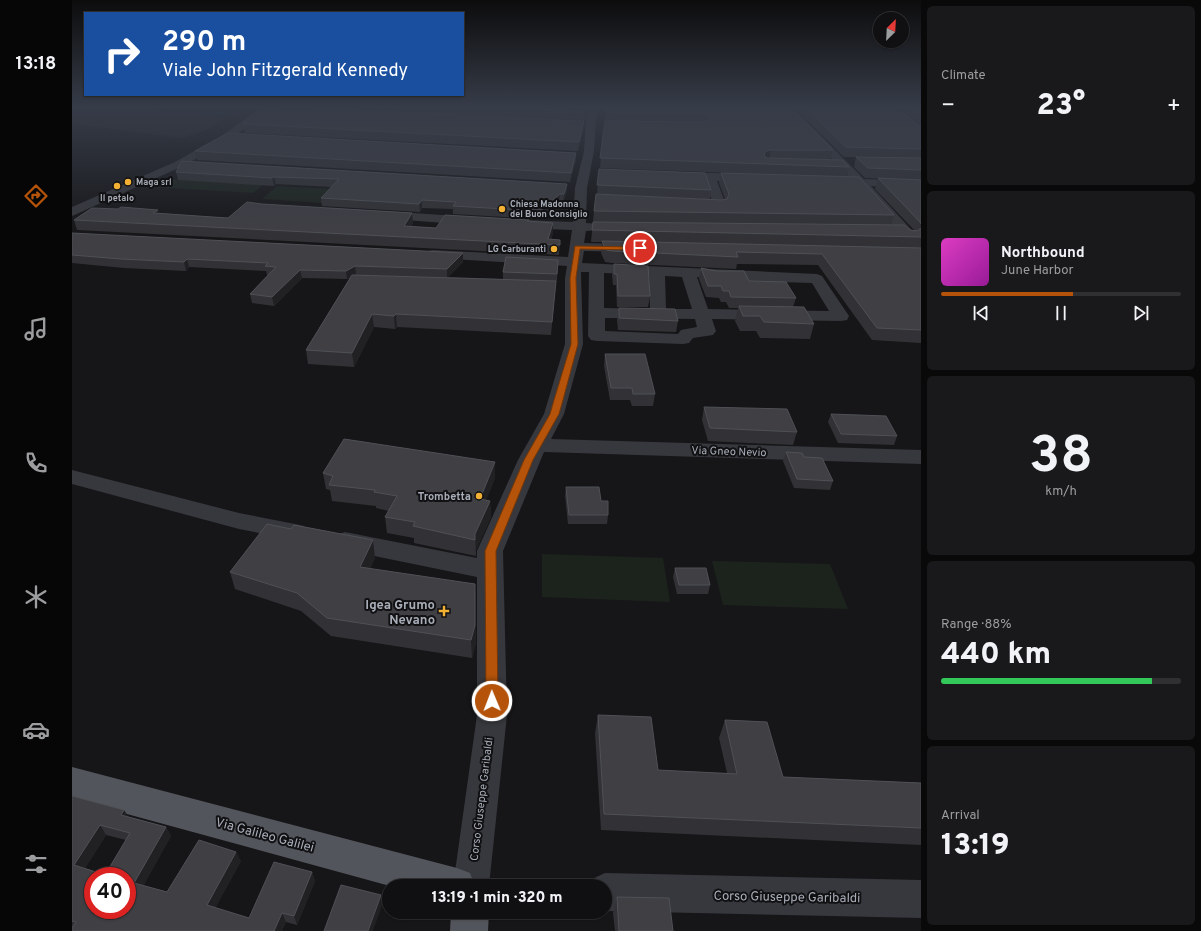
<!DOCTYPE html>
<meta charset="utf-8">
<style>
:root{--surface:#101012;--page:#19191b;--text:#f1f3f6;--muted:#9c9d9f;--line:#303032;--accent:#b45309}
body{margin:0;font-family:Overpass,sans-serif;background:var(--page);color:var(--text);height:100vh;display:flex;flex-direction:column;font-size:15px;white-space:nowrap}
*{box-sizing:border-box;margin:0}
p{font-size:13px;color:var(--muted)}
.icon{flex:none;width:22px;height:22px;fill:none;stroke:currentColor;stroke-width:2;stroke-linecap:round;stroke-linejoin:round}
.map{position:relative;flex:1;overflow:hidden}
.side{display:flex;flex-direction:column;gap:6px;padding:6px;background:#09090a;width:280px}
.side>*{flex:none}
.top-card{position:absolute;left:12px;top:12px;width:380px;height:84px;border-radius:0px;box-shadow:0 1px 3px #0004,0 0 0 1px var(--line);background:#1a4fa0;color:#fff;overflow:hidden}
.needle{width:26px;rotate:24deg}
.buttons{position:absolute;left:801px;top:12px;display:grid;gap:8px}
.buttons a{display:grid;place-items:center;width:36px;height:36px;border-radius:50%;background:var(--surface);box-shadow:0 1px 3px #0004,0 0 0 1px var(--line);font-size:20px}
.speed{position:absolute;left:12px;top:867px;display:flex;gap:8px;font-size:20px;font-weight:700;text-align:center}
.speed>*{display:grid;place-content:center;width:52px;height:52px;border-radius:50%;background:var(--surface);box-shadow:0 1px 3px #0004,0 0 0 1px var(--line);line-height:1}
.speed .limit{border:6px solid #d22;background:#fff;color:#111}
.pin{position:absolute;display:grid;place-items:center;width:34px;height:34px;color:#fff;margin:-17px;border:2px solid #fff;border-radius:50%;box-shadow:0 1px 4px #0007}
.me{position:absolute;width:44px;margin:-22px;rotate:359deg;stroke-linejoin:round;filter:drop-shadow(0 0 3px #0008)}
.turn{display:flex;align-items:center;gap:14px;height:84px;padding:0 12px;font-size:18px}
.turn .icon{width:52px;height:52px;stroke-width:2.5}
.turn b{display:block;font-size:28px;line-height:34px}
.big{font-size:30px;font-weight:800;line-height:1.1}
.side .tile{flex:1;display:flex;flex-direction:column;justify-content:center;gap:6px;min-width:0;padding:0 14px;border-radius:6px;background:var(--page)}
.side .dial{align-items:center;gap:0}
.dial b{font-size:52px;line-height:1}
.song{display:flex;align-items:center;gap:12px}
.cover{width:48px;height:48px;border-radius:6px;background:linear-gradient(135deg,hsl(310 70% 55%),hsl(300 70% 35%))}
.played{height:4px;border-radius:2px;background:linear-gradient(90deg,var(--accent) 55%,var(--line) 55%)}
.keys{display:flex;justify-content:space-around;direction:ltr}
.heat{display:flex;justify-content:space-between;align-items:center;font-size:22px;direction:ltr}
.charge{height:6px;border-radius:3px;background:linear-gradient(90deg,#34c759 88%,var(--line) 0)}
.trip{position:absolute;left:310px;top:879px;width:230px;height:40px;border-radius:20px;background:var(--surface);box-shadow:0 1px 3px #0004,0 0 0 1px var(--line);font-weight:800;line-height:40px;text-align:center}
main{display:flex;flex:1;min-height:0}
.tab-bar{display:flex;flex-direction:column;width:72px;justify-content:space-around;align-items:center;background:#060607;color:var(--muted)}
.tab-bar .icon{width:28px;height:28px}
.tab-bar .selected{color:var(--accent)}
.tab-bar b{font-size:18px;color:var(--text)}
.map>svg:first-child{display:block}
.built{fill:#222225}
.green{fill:#1c231d}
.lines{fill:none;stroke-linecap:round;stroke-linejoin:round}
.minor{fill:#37383d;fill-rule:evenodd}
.major{fill:#53555c;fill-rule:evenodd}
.wall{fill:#323236;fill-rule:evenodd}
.shaded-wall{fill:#212124}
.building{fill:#3f3f44;stroke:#4f5156;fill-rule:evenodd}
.route{fill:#b45309;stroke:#753606}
.poi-dot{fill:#f2b134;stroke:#111113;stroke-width:1.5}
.labels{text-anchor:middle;stroke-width:4;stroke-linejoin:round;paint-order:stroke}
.far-poi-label{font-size:9px;font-weight:bold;fill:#a8adb8;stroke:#111113;text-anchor:start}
.street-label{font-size:11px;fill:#a8adb8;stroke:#111113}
.poi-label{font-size:11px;font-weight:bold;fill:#a8adb8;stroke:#111113;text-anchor:end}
.near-poi-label{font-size:13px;font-weight:bold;fill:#a8adb8;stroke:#111113;text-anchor:end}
.near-street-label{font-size:13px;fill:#a8adb8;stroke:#111113}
</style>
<main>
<nav class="tab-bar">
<b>13:18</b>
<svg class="icon selected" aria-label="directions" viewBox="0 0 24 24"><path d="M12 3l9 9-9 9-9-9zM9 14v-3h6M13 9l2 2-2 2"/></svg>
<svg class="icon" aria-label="music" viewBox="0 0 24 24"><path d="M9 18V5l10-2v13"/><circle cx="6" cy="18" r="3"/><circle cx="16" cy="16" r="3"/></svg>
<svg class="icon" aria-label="phone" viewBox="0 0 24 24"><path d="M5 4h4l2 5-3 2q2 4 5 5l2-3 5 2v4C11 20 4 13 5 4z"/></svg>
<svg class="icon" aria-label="climate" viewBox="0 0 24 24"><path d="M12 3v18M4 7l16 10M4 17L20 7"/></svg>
<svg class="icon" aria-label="car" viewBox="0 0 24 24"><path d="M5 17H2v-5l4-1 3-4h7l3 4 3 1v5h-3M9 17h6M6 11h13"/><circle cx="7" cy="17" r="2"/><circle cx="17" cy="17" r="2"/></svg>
<svg class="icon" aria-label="filters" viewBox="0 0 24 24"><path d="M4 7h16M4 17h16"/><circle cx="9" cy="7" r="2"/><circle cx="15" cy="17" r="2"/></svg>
</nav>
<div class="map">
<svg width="849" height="931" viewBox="0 0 849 931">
<rect width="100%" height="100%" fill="#161618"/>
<path class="built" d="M4 107H51L153 117 138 128 111 138 0 124V108Z"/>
<g class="green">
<path d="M52 107H185L171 109 153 117Z"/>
<path d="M93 179 191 185 181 193 80 187Z"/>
<path d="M205 186 263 189 250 203 190 199Z"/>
<path d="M470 554 591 558 598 602 470 597Z"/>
<path d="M640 561 758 564 776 609 651 605Z"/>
</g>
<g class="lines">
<g class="minor">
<path d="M189 107H200L159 139 111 166 0 216V207L103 162 151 135Z"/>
<path d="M517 107H527L524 119 522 151 515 188 514 223 527 224 529 227 527 230 514 231 512 243 560 244 565 245 567 248 565 251 560 252 512 251 510 263 745 274 750 276 777 316 775 320 769 321 640 319 644 331 641 335 621 338 617 343 611 344 525 341 519 340 516 336 517 272H509L511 344 492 414 479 439 849 450V464L472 452 431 551 435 715 417 886H381L405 715V577L273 550 264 547 261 541 264 535 273 532 405 558V551L446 460 472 414 493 344V278L495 266 361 258 356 257 354 254 356 251 361 250 496 257 500 230 452 228 447 227 445 224 447 221 452 220 501 222 503 188 512 151 514 119ZM532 273 577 275 578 309 532 308ZM593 276 610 277 620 309H594ZM625 277 642 280 740 283 757 311 636 309ZM533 318 623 319 625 327 609 330 606 334 533 331Z"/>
<path d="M710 107H720L792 179 849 181V189L799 186 849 240V252L844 251 785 186 758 184 756 181 758 178H778Z"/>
<path d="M606 172 677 174 681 176 683 178 681 180 677 182 645 181 654 205 653 208 648 209 618 206 616 203 618 200 640 201 633 180 602 178 600 176 602 174Z"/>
<path d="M311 211 400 217 405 218 407 221 405 224 400 225 306 218 304 215 306 212Z"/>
<path d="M0 470 167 513 223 524 232 526 235 532 232 538 223 540 167 529 0 484Z"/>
<path d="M533 873 849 880V918L533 911V886H517L520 879Z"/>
</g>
<g class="major">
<path d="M0 767 385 868 398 873 403 886H318L0 799Z"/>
<path d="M379 912H417L416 931H378Z"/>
</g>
</g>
<g class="wall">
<path d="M255 107H516L513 120 255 109Z"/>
<path d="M534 107H718L761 150 758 159 777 167 775 177 822 215 819 225 838 230H842L803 189 806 178 849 180V343L800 340 746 265 665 264 664 269 540 263 533 262 529 253 530 242H519L522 211 631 199 525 194 527 169 639 190 638 199 650 200 653 199 647 183 649 173H662L528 168Z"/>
<path d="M722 107H824L847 125 849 126V180L793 178 782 167 784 157H772Z"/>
<path d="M826 107H849V125Z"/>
<path d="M171 123 511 129 506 151 173 133Z"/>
<path d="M123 151 504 161 498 182 125 160Z"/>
<path d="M104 172 495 184V192L491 202H487L468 219 381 214V209L350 208 348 212 250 206 249 198 260 187 204 184 202 186 106 180Z"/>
<path d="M190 204 340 213 341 223 339 227 364 228 457 220V222L481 223V233L479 240H488L487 255 5 230 2 220 87 213 156 218Z"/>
<path d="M0 233 391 253V262L376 277 431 279V272L486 260 485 281H484L479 335 325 327 323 329 302 327 282 367 236 364 234 350 278 278 275 279 230 278 202 306 180 303 178 294 196 275H195L194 271 117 267 114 271 52 268 0 263Z"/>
<path d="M542 264 578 296 576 307H545L544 285H541L540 275Z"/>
<path d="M629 268 677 281 724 298 721 307 742 324 738 339 688 338 684 331H668L663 321 666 308H657L654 302H649L647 298 634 297 627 279Z"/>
<path d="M547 308 606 321 604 332 546 330 545 320Z"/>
<path d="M533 354 583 394 581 406H560L558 400H538L532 366Z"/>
<path d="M632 407 725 432 721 445 636 441 630 420Z"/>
<path d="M759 414 825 436 822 445 766 443 756 422Z"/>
<path d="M714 452 732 457 761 481 758 490 722 488 711 461Z"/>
<path d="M251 473 423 478 414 500 418 501 419 517 404 550V556L342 543V538L315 533 313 517 317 511 304 508V506L260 501 258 490 254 489Z"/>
<path d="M494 487 536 515 535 524H496L493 496Z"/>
<path d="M303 558 298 569 403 584 404 643 400 658 259 636 229 611 163 589 158 572Z"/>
<path d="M603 568 638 585 636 594H605L601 577Z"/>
<path d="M526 715 586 770 655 773 647 738 653 720 711 777 849 783V845L529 830 523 733Z"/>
<path d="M0 796 56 817 94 827 99 836 71 886 95 892 169 861 143 908 177 918 240 872 243 881 225 925 214 922 210 931H0L1 927H0ZM34 835 54 840 33 875 13 868Z"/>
<path d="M545 897 601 931H543L541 913Z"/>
</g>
<g class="shaded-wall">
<path d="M515 107H516L513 120V112Z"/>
<path d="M512 121 511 129 506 151 507 142Z"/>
<path d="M699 150 697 160 692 161 690 165 692 155 694 151Z"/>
<path d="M504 153V161L498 182 499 173Z"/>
<path d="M202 177 204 184 202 186 200 178Z"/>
<path d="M495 184V192L491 202 492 194Z"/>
<path d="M488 194 487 202 468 219V211Z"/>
<path d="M350 200V208L348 212 347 204Z"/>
<path d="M86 210 89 219 81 213Z"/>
<path d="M340 213 341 223 333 236 332 226Z"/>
<path d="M481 223V233L477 244 476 239Z"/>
<path d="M391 253V262L375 278V269Z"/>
<path d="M115 259 117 267 114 271 112 262Z"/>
<path d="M283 266 284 274 275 279 274 271Z"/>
<path d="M228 270 230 278 202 306 200 297Z"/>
<path d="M300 314 302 327 282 367 280 353Z"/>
<path d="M324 314 325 327 323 329 322 316Z"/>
<path d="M423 462V478L408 515V499Z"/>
<path d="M418 501 419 517 404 550V556L403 534Z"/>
<path d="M301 540 303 558 291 585 288 567Z"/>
<path d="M403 584 404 643 400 658 399 640Z"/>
<path d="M52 810 58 819 49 815Z"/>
<path d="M28 825 34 835 9 874 2 865Z"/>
<path d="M94 827 99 836 68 892 62 883Z"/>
<path d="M164 852 169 861 140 914 135 905Z"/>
<path d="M240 872 243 881 225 925 222 916Z"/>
<path d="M309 895 311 903 301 931H296Z"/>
<path d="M210 913 214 922 210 931H202Z"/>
</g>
<g class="building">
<path d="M406 107H515L513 112Z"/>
<path d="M534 107H718L761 150H699L694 151 692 155 695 158 770 160 777 167 528 158 533 121 632 122 639 117 632 113 534 112Z"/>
<path d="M733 107H824L847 125 849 126V149L774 147Z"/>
<path d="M840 107H849V114Z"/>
<path d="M241 108 512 121 507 142 171 124 173 123H171L189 109 236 111Z"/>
<path d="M156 133 504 153 499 173 123 151Z"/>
<path d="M784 157 849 158V170L796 168Z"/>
<path d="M110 161 495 184 492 194H488L468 211 381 206 384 202 350 200 347 204 249 198 267 179 202 177 200 178 104 172Z"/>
<path d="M527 169 633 173 639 190 525 185Z"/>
<path d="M649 173 787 177 822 215 522 211 524 194 650 200 655 199 657 194Z"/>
<path d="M806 178 849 180V224L848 222Z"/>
<path d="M175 202 190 204 340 213 332 226 364 228 373 215 457 220 455 221 481 223 476 239 488 240V245L2 220 20 208 46 209 49 207 86 210 81 213 156 218Z"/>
<path d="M521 222 832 225 838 230 845 231 849 228V237L520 230Z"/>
<path d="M0 233 391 253 375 269 283 266 274 271 228 270 200 297 178 294 204 267 193 266 196 263 115 259 112 262 49 259 0 255Z"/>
<path d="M530 241 849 248V330L805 328 750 254 664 252 666 257 541 251 534 250Z"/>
<path d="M434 257 486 260 485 274 431 272Z"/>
<path d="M542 264 576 266 578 296H546L545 274H542Z"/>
<path d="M629 268 644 271H672L677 281 714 282 724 298 659 297 657 291H651L649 286H636Z"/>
<path d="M280 275 484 281 480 322 324 314 322 316 300 314 280 353 234 350Z"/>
<path d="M667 306 732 307 742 324 692 322 688 316H671Z"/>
<path d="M547 308 603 309 606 321 547 318Z"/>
<path d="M533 354H573L583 394H561L560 388H539Z"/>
<path d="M632 407 715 409 725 432 638 428Z"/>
<path d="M759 414 814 416 825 436 769 434Z"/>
<path d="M272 439 423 462 408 499 418 501 403 534V540L341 526 343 522 313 517 325 496 302 492 303 490 257 485 261 476 251 473Z"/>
<path d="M714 452 730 453 732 457 750 458 761 481 725 479Z"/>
<path d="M494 487H527L529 501H536V515H497Z"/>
<path d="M195 524 219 529 222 525 301 540 288 567 403 584V625L399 640 255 618 225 593 158 572Z"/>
<path d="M603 568H634L638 585H607Z"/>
<path d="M526 715 579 717 586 770 665 774 653 720 695 722 711 777 849 783V828L532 814Z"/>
<path d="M0 796 52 810 49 815 94 827 62 883 95 892 127 840 164 852 135 905 177 918 202 862 240 872 222 916 210 913 202 931H0V928L4 922 0 921ZM28 825 58 833 33 875 2 865ZM21 876H55V910H21Z"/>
<path d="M269 885 309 895 296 931H252Z"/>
<path d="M545 897 597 898 601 931H547Z"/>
</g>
<linearGradient id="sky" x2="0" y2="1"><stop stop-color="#0c0c0d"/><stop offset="0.45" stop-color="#363c48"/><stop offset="1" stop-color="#363c48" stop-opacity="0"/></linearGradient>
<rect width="849" height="237" fill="url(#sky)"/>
<path class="route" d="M503 246 568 247 570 248 568 250 508 249 504 278 506 344 491 400 487 414 461 460 424 551 426 701 424 704 420 706 415 704 414 701 413 551 452 460 478 414 482 400 499 344 498 278Z"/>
<g class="poi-dot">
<circle cx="56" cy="182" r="4"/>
<circle cx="45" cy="186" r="4"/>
<circle cx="430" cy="209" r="4"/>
<circle cx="482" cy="249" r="4"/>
<circle cx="407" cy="496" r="4"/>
<path d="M370 605h4v4h4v4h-4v4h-4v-4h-4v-4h4z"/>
</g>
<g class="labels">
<g class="far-poi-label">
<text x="64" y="185">Maga srl</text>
<text x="45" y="201" text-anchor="middle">Il petalo</text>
<text x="438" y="207">Chiesa Madonna<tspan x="438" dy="10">del Buon Consiglio</tspan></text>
<text x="474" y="252" text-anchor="end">LG Carburanti</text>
</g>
<g class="street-label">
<text transform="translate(657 451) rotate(2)" y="4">Via Gneo Nevio</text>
<text transform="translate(409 799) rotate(-83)" y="4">Corso Giuseppe Garibaldi</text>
</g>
<g class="poi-label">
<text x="399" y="500">Trombetta</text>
</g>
<g class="near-poi-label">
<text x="363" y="609">Igea Grumo<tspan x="363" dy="15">Nevano</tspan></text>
</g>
<g class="near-street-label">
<text transform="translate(193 834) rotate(15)" y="5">Via Galileo Galilei</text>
<text transform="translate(715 896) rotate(1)" y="5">Corso Giuseppe Garibaldi</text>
</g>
</g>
</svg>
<div class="buttons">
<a><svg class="needle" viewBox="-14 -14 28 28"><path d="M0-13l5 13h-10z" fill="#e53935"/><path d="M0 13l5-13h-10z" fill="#9c9d9f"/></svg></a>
</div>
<div class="speed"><div class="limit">40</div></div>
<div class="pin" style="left:568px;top:248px;background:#d93025"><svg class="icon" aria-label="arrive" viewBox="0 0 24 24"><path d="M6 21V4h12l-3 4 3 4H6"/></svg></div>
<svg class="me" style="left:420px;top:701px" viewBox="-20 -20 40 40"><circle r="17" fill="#b45309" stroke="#fff" stroke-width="3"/><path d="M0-11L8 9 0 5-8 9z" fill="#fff"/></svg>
<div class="trip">13:19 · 1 min · 320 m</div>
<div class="top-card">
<div class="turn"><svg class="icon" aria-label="right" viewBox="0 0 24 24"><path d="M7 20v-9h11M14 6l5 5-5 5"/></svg><div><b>290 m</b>Viale John Fitzgerald Kennedy</div></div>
</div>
</div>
<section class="side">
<div class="tile"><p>Climate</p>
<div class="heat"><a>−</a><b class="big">23°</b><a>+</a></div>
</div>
<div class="tile">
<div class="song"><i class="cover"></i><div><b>Northbound</b><p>June Harbor</p></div></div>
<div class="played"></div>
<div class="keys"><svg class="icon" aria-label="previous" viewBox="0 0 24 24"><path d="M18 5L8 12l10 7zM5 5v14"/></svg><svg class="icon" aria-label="pause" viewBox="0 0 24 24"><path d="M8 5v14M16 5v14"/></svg><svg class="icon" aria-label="next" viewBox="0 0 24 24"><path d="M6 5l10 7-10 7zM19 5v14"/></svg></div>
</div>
<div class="tile dial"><b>38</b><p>km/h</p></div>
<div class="tile"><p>Range · 88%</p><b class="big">440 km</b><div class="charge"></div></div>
<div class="tile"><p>Arrival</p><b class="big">13:19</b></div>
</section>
</main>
